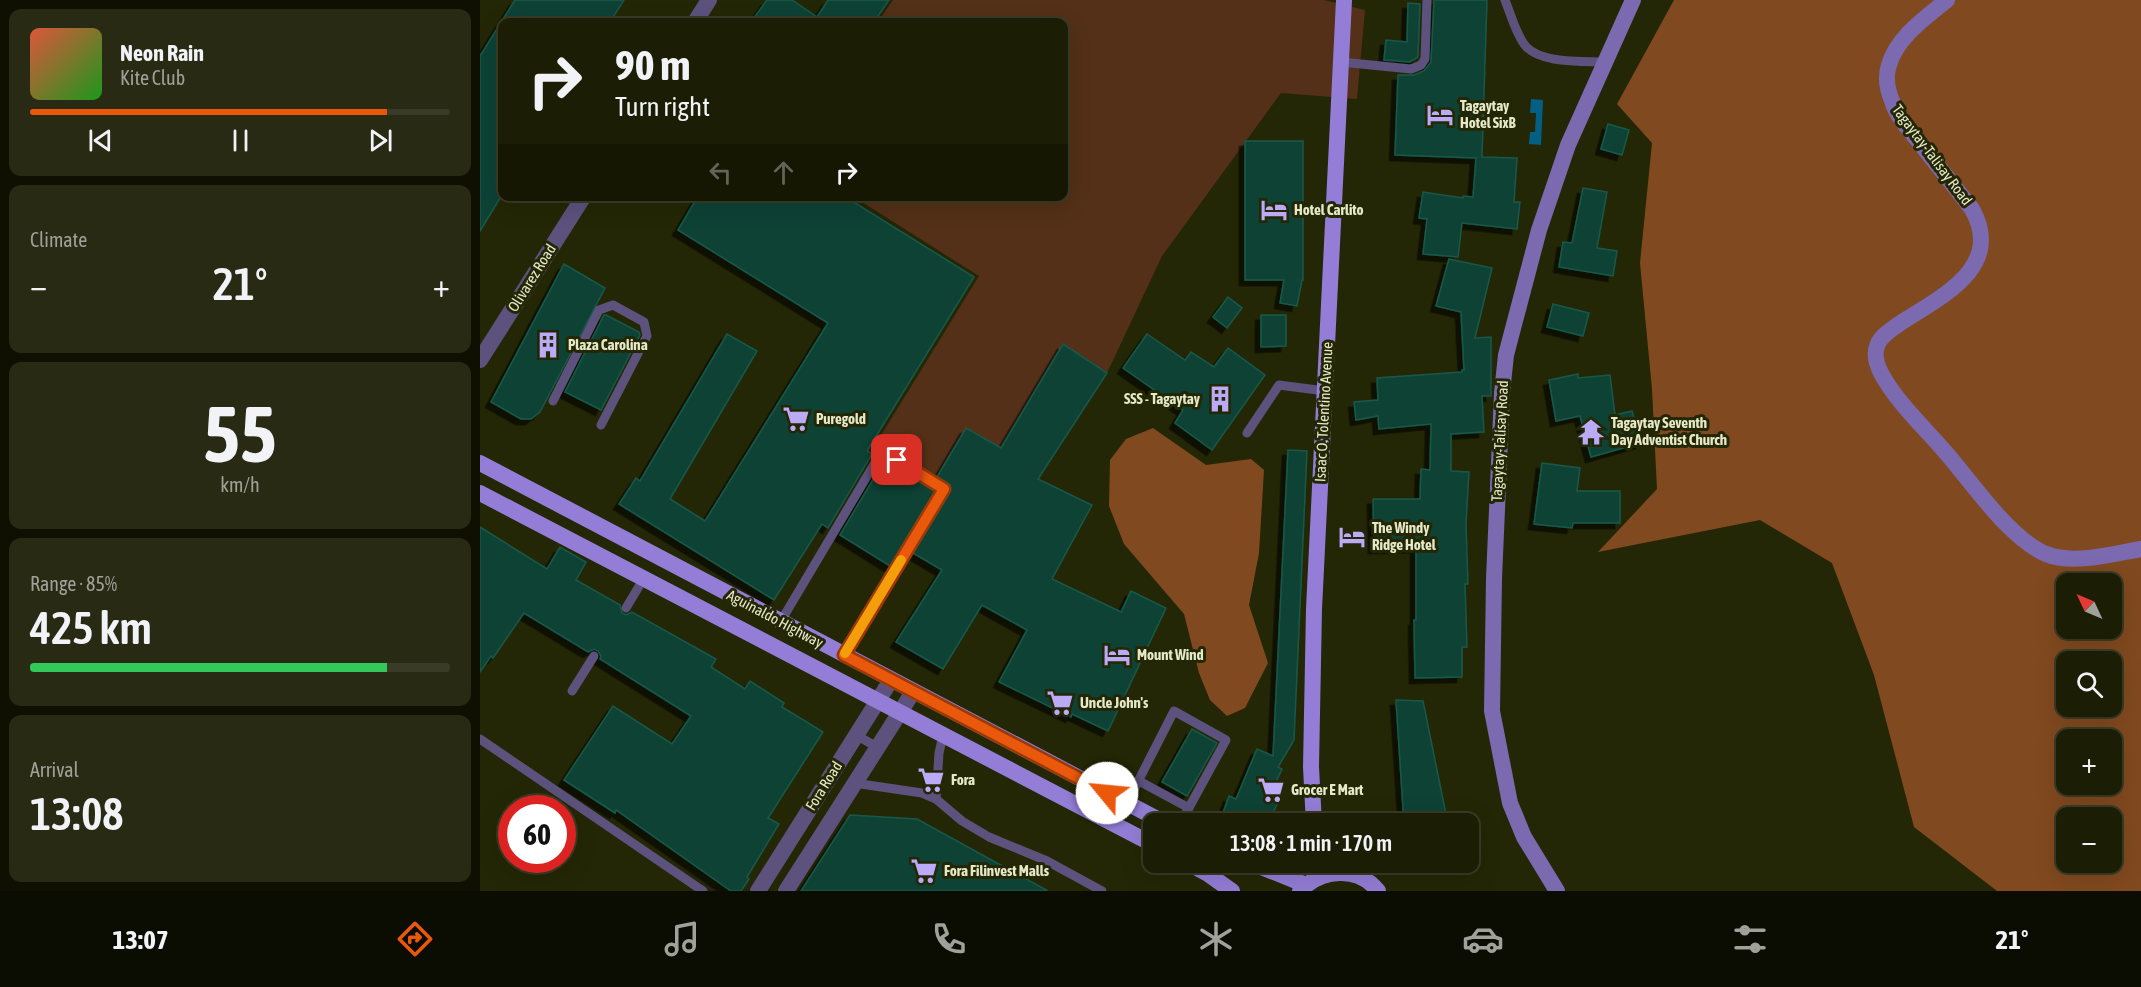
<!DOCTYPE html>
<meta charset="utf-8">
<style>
:root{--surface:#1b1d04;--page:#282a13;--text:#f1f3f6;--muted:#a0a29a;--line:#393b26;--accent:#ea580c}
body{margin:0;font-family:"Asap Condensed",sans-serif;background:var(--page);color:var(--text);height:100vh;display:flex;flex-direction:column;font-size:22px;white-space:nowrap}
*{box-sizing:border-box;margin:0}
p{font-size:20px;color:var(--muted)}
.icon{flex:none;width:33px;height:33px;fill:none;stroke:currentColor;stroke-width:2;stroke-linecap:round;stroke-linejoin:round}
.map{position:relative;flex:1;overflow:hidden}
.details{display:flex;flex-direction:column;gap:9px;padding:9px;background:#0f1002;width:480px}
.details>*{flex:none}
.top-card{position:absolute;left:18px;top:18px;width:570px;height:183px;border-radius:12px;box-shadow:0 6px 24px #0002,0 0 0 2px var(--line);background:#1b1d04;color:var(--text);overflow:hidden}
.needle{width:39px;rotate:314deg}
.fabs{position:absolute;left:1576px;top:573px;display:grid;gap:12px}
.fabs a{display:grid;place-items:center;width:66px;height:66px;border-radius:12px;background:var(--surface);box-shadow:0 6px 24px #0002,0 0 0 2px var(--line);font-size:30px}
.speed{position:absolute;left:18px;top:795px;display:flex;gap:12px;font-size:30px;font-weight:700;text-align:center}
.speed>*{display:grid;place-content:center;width:78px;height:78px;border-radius:50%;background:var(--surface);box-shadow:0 6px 24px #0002,0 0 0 2px var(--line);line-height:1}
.speed .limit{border:9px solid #d22;background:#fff;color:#111}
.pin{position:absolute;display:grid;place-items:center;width:51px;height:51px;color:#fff;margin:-26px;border-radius:12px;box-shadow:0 3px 9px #0006}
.me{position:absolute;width:66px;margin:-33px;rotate:298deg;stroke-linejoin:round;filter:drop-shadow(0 0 4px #0008)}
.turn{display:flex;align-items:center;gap:21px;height:126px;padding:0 18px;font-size:27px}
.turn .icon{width:78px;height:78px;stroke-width:2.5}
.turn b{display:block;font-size:42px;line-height:51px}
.lanes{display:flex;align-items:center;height:57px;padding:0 18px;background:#0003;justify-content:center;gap:30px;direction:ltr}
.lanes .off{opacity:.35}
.big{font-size:45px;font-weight:600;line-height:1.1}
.details .widget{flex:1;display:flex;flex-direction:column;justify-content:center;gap:9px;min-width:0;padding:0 21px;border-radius:12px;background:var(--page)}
.details .dial{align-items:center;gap:0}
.dial b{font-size:78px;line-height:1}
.song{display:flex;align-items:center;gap:18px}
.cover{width:72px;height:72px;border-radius:9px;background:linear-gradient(135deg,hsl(10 70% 55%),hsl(120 70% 35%))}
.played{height:6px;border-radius:3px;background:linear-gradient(90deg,var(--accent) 85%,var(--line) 85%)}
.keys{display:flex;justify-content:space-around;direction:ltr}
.heat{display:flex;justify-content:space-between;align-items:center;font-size:33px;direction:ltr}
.charge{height:9px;border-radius:4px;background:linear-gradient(90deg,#34c759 85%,var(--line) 0)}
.trip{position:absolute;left:663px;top:813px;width:336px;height:60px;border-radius:12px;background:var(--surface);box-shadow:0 6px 24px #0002,0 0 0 2px var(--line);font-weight:600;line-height:60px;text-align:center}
.menu{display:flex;height:96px;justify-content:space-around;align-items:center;background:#0b0c02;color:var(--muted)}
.menu .icon{width:42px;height:42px}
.menu .current{color:var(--accent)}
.menu b{font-size:27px;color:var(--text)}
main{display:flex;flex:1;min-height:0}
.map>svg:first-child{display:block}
.green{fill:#533017}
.forest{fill:#81491f;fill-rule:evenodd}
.water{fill:#045f84}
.building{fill:#104236;stroke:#17594a;stroke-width:1.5;filter:url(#shadow)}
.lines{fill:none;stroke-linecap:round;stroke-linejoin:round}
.service{stroke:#5c527d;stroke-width:9}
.minor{stroke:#5c527d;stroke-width:16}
.tertiary{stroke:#5c527d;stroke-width:16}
.secondary{stroke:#7b6aaf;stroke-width:16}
.primary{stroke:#937dd6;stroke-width:16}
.route-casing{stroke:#983908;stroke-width:15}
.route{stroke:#ea580c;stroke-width:10}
.slow{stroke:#f59e0b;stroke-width:10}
.labels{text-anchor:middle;stroke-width:6;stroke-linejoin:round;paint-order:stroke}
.poi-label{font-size:15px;font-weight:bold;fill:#e5e9c8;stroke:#242705;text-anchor:start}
.street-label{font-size:15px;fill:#e5e9c8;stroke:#242705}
</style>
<main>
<section class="details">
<div class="widget">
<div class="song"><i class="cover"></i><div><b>Neon Rain</b><p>Kite Club</p></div></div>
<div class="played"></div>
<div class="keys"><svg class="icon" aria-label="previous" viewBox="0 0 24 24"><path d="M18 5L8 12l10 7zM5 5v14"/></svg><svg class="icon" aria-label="pause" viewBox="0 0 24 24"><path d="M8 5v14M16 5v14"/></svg><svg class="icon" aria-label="next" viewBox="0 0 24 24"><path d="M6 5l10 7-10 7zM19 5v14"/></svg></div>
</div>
<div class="widget"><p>Climate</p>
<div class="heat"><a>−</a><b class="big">21°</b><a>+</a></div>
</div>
<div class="widget dial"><b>55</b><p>km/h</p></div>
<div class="widget"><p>Range · 85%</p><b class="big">425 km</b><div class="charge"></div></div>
<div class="widget"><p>Arrival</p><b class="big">13:08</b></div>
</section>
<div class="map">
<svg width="1661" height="891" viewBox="0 0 1661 891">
<defs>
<filter id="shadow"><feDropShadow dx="-5.5" dy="5.5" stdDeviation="0" flood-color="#0009"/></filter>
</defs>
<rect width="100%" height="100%" fill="#242705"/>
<path class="green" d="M413 0H844L885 10 877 99 801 93 682 256 627 373 583 345 521 448 486 428 457 476 402 444 400 437 499 276 374 197 584 196V22H398Z"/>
<g class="forest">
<path d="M1194 0H1661V891H1517L1434 827 1394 675 1352 563 1280 520 1118 552 1177 489 1172 389 1160 263 1172 143 1137 104ZM1587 584H1632V628H1587ZM1587 662H1632V706H1587ZM1587 740H1632V784H1587ZM1587 818H1632V862H1587Z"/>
<path d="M673 428 726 465 771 459 784 470 779 553 769 605 788 663 765 708 747 716 730 700 719 673 704 614 644 544 629 506 630 460 646 439Z"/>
</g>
<path class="water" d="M1051 99 1063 100 1061 145 1049 144 1050 132H1055L1056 113H1050Z"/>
<g class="building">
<path d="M35 0H144L130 22H22V195L0 231V56Z"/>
<path d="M287 0H312L337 17 348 0H409L394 22H271Z"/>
<path d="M954 0H1007L1002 157 1037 158 1034 202H1040L1037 229 982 223 978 257 943 254 947 219 939 218 943 192 983 198V196L993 197 996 158 915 155 918 75H934L944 71 951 62Z"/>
<path d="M928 3 940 4 938 57 930 62 904 60 906 40 927 42Z"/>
<path d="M1128 124 1149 130 1142 155 1121 149Z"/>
<path d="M765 141H823V280H822L817 306 800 303 804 280H765Z"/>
<path d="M1103 188 1127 192 1117 248 1137 251 1133 276 1079 267 1083 242 1092 243Z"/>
<path d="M218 196H364L494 277 387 451 392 454 348 528 342 524 294 600 139 504 156 478 160 481 247 334 277 351 190 499 225 521 348 323 198 230Z"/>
<path d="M969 259 1012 268 995 338 1011 337V396H1002L1004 432 971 434V471L989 472 986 524 988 584H985L987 647H982V677L935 678 934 620H936V547L894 548 893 499H940L941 469 950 470 951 424 899 429 898 416 876 420 874 402 898 400 897 378 982 372V370H984L981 312 956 306Z"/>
<path d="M84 264 125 288 60 412 51 419H41L11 402Z"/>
<path d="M748 297 762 308 747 328 733 317Z"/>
<path d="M1073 304 1109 313 1103 336 1067 327Z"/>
<path d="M124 315H126L159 332 160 335 121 410 85 392Z"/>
<path d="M781 315H806V346L781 347Z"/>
<path d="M667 334 705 360 711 352 734 367 748 348 785 375 732 450 695 423 703 410 643 368Z"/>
<path d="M583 344 627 373 558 479 612 505 572 579 641 612 651 591 686 608 628 731 592 714 591 717 519 682 547 630 502 605 463 669 416 642 462 570 433 553 470 492V485L457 477 486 428 521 448Z"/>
<path d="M1098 374V378L1130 375 1135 415 1152 411 1161 443 1111 457 1100 416 1076 421 1069 380Z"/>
<path d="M808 450 827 451 814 740 798 767 802 769 796 782 804 786 789 824H739L749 796 756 799 777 749 793 756Z"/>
<path d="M404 461 455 491 410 566 360 535Z"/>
<path d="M1062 463 1100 468 1097 491H1140V523H1093L1092 528 1054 524Z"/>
<path d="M0 527 67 569 80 547 106 562 96 580 140 605 142 613 146 615 152 612 236 659 231 667 265 689 270 681 304 703 302 707 343 732 288 818 299 824 267 877 269 879 261 891H251L136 810 135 813 84 780 133 706 192 744 211 716 120 659 121 656 118 651 114 649 108 652 44 613 13 658 11 656 0 672Z"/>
<path d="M916 700 943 701 968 824H924Z"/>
<path d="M712 729 737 743 707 796 682 782Z"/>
<path d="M370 815 437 819 568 891H321Z"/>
</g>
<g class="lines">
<g class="service">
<path d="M1025 0C1031 15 1035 31 1044 44 1058 64 1102 61 1125 62"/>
<path d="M861 62 931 69 941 65 945 59 947 0"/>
<path d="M73 401 119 310 133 305 164 322 167 336 121 425"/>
<path d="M767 433 799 385 845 391"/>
<path d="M146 608 164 578"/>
<path d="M301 621 402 451 464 489 364 655"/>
<path d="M92 691 114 656"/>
<path d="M376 735 397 747"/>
<path d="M0 739 223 891"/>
<path d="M659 781 709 808"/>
<path d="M374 783 442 793 456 799 482 821 509 837 567 861 622 891"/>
<path d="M456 799 459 753 463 735"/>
<path d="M647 803 694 711 746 740 700 824"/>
</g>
<g class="minor">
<path d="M278 891 411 680"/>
<path d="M306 891 433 692"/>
</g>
<g class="tertiary">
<path d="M215 22 229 0"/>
<path d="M0 360 104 196"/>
</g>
<g class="secondary">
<path d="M1467 0C1445 18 1417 37 1409 65 1405 77 1407 89 1412 101 1417 117 1430 131 1440 143 1457 165 1475 187 1492 209 1525 268 1460 297 1419 324 1411 330 1400 336 1397 346 1394 354 1397 365 1401 373 1417 403 1445 428 1467 454 1493 484 1530 539 1566 554 1593 565 1633 554 1661 549"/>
<path d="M1077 891 1044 837 1030 803 1012 711 1014 579 1022 393 1026 355 1059 230 1088 145 1153 0"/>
</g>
<g class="primary">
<path d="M0 463 687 824"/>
<path d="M0 493 674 845"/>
<path d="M834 824 831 767 834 609 864 0"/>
<path d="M706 862 728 874 752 891"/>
<path d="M769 862 826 885"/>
<path d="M820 891C841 869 878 865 898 891"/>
</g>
</g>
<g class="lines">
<g class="route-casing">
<path id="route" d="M417 460 464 489 364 655 627 793"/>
</g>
<use href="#route" class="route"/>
<path class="slow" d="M365 653 421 560"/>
</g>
<defs>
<g id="hotel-bare" transform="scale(2.07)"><path d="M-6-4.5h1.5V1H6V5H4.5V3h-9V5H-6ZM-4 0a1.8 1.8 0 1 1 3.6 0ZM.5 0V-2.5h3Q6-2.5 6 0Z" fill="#bbaaf6" stroke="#242705" stroke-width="2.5" paint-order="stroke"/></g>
<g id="building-bare" transform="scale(2.07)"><path d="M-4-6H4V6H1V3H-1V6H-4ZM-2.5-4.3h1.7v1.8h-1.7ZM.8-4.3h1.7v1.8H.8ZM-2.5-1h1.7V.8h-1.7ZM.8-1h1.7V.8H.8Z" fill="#bbaaf6" stroke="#242705" stroke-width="2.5" paint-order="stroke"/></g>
<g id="supermarket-bare" transform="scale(2.07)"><path d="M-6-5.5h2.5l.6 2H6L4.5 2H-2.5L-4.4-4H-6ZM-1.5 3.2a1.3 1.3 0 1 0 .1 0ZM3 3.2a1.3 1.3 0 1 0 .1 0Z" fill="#bbaaf6" stroke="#242705" stroke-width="2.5" paint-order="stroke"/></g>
<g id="temple-bare" transform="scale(2.07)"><path d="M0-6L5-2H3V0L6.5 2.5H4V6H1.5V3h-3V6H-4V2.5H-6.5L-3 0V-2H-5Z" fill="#bbaaf6" stroke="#242705" stroke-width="2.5" paint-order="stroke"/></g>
</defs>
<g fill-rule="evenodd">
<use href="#hotel-bare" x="960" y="115"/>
<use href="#hotel-bare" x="794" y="210"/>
<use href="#building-bare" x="68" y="345"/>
<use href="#building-bare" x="740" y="399"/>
<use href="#supermarket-bare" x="316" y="419"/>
<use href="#temple-bare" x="1111" y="432"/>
<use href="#hotel-bare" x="872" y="537"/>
<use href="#hotel-bare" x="637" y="655"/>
<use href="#supermarket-bare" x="580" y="703"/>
<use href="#supermarket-bare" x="451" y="780"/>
<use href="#supermarket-bare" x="791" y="790"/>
<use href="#supermarket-bare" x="444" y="871"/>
</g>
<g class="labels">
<g class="poi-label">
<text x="980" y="111">Tagaytay<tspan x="980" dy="17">Hotel SixB</tspan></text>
<text x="814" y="215">Hotel Carlito</text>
<text x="88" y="350">Plaza Carolina</text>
<text x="720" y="404" text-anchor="end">SSS - Tagaytay</text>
<text x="336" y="424">Puregold</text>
<text x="1131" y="428">Tagaytay Seventh<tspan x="1131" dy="17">Day Adventist Church</tspan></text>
<text x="892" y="533">The Windy<tspan x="892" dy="17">Ridge Hotel</tspan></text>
<text x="657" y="660">Mount Wind</text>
<text x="600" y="708">Uncle John's</text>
<text x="471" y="785">Fora</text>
<text x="811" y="795">Grocer E Mart</text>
<text x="464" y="876">Fora Filinvest Malls</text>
</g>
<g class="street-label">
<text transform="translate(1452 155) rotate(53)" y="5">Tagaytay-Talisay Road</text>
<text transform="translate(52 278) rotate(-58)" y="5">Olivarez Road</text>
<text transform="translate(844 412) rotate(-87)" y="5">Isaac O. Tolentino Avenue</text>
<text transform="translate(1020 441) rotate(-87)" y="5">Tagaytay-Talisay Road</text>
<text transform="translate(295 619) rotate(28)" y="5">Aguinaldo Highway</text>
<text transform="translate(344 786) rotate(-58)" y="5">Fora Road</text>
</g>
</g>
</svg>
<div class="fabs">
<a><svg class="needle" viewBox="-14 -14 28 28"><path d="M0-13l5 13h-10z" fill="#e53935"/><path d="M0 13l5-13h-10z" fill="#a0a29a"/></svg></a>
<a><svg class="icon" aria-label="search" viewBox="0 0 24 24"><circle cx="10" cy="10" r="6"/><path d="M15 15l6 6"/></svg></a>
<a>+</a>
<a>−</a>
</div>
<div class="speed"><div class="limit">60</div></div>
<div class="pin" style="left:417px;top:460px;background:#d93025"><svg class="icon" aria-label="arrive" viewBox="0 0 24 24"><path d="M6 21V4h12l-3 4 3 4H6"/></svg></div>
<svg class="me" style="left:627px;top:793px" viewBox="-20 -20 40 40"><circle r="19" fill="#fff"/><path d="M0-13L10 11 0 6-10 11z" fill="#ea580c"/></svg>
<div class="trip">13:08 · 1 min · 170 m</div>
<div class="top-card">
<div class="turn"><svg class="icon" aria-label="right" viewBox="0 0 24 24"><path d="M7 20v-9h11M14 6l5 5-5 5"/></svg><div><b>90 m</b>Turn right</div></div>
<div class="lanes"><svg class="icon off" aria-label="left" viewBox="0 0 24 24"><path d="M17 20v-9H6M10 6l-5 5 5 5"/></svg><svg class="icon off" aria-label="ahead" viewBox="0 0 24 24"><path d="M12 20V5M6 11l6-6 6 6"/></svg><svg class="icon" aria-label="right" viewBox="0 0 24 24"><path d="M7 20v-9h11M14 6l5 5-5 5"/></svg></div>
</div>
</div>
</main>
<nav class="menu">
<b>13:07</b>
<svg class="icon current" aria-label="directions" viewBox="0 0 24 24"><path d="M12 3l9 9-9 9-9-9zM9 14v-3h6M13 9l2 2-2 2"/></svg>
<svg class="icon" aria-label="music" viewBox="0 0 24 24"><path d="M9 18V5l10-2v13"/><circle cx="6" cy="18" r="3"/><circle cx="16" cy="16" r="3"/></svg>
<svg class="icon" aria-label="phone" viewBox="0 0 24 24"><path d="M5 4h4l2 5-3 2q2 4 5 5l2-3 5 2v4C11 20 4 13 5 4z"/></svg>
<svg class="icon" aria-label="climate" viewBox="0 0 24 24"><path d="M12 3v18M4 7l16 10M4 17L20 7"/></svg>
<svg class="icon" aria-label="car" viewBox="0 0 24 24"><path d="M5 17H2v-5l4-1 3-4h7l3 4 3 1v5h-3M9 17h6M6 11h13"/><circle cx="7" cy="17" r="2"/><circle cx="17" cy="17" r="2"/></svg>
<svg class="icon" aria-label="filters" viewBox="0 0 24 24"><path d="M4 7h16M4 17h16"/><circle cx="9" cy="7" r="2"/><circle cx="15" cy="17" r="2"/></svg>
<b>21°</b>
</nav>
